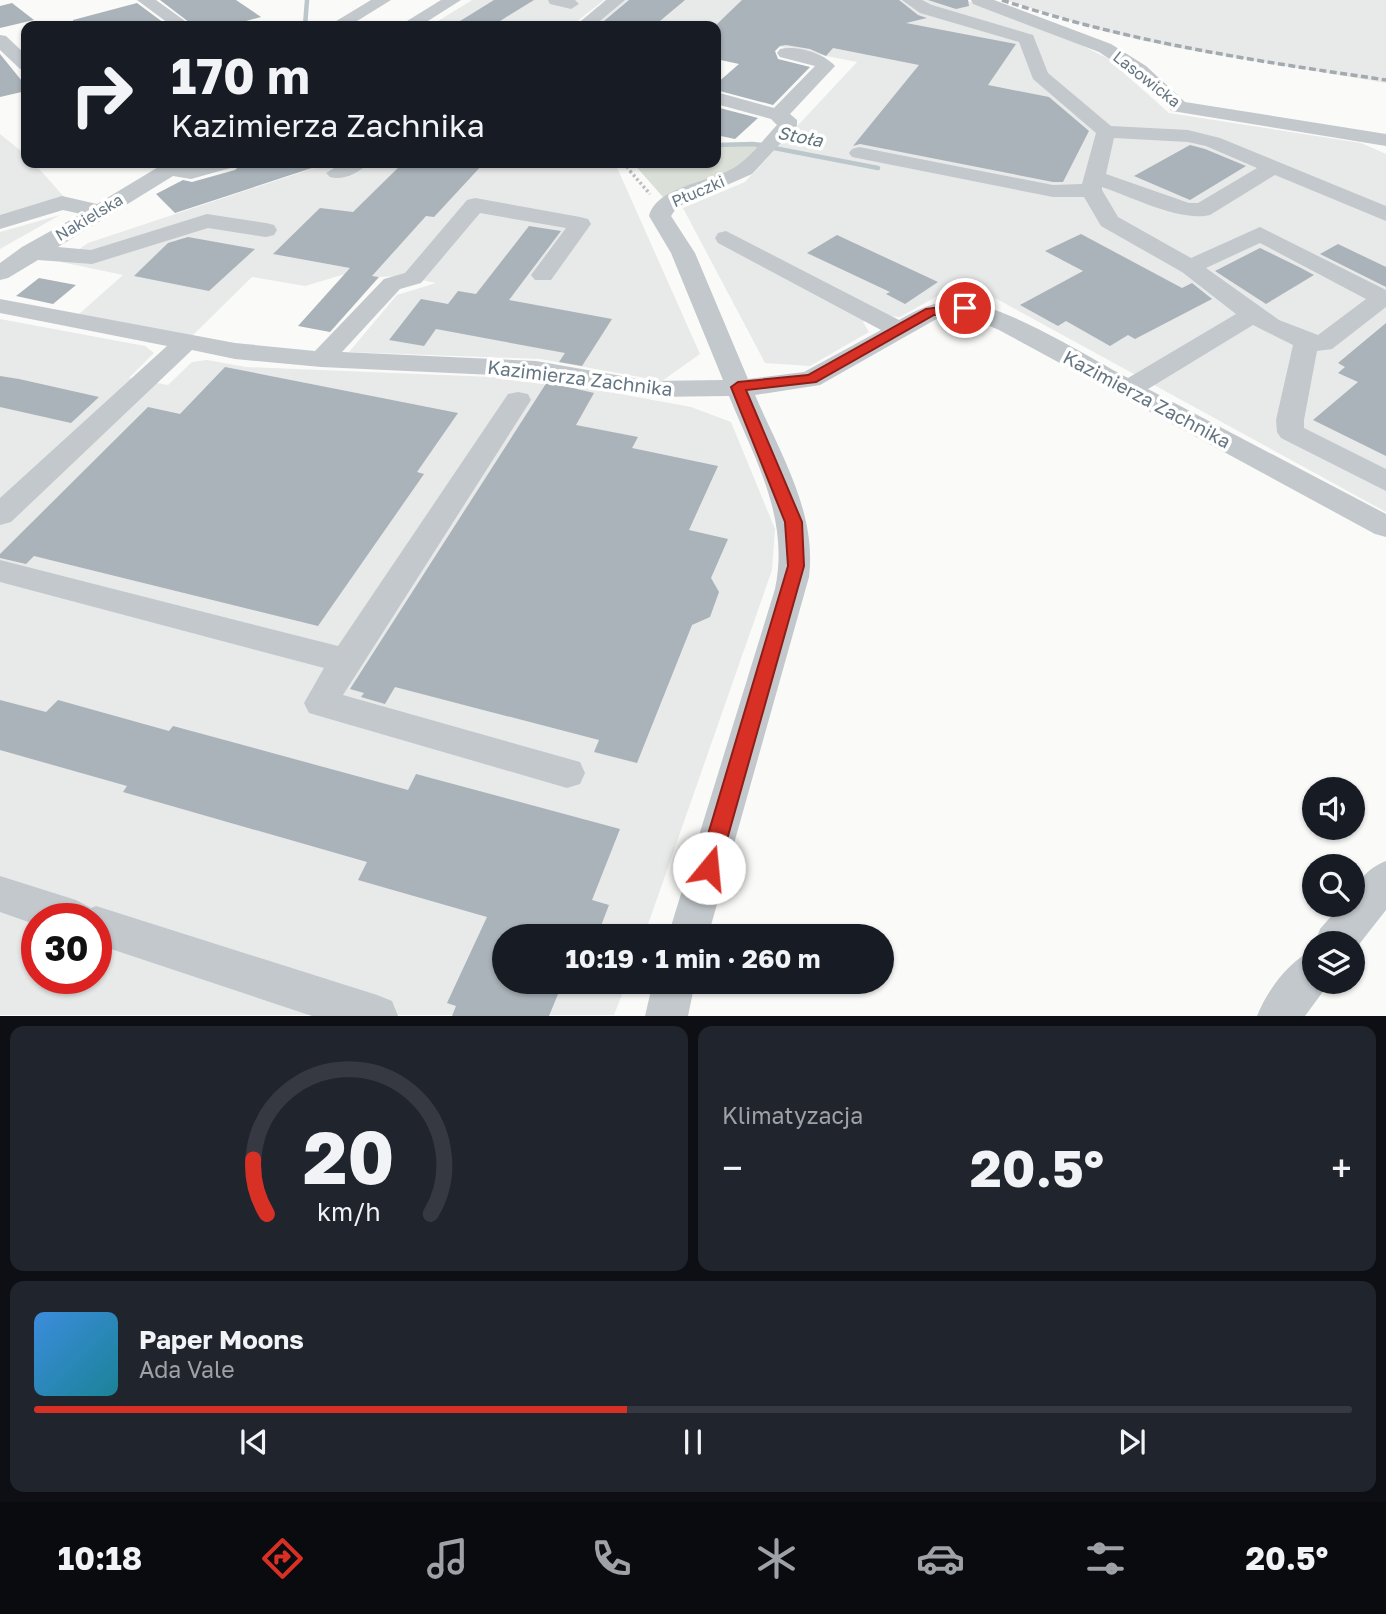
<!DOCTYPE html>
<html lang="pl">
<meta charset="utf-8">
<style>
:root{--surface:#171b24;--page:#20242c;--text:#f1f3f6;--muted:#9ea1a6;--line:#363941;--accent:#d93025}
body{margin:0;font-family:"Golos Text",sans-serif;background:var(--page);color:var(--text);height:100vh;display:flex;flex-direction:column;font-size:26px;white-space:nowrap}
*{box-sizing:border-box;margin:0}
p{font-size:23px;color:var(--muted)}
.icon{flex:none;width:38px;height:38px;fill:none;stroke:currentColor;stroke-width:2;stroke-linecap:round;stroke-linejoin:round}
.map{position:relative;height:1016px;overflow:hidden}
.details{display:flex;flex-direction:column;gap:10px;padding:10px;background:#0d0f14;flex:1}
.details>*{flex:none}
.top-card{position:absolute;left:21px;top:21px;width:700px;height:147px;border-radius:14px;box-shadow:0 2px 5px #0004;background:#171b24;color:var(--text);overflow:hidden}
.fabs{position:absolute;left:1302px;top:777px;display:grid;gap:14px}
.fabs a{display:grid;place-items:center;width:63px;height:63px;border-radius:50%;background:var(--surface);box-shadow:0 2px 5px #0004;font-size:35px}
.speed{position:absolute;left:21px;top:903px;display:flex;gap:14px;font-size:35px;font-weight:700;text-align:center}
.speed>*{display:grid;place-content:center;width:91px;height:91px;border-radius:50%;background:var(--surface);box-shadow:0 2px 5px #0004;line-height:1}
.speed .limit{border:10px solid #d22;background:#fff;color:#111}
.pin{position:absolute;display:grid;place-items:center;width:60px;height:60px;color:#fff;margin:-30px;border:4px solid #fff;border-radius:50%;box-shadow:0 2px 7px #0007}
.me{position:absolute;width:77px;margin:-38px;rotate:17deg;stroke-linejoin:round;filter:drop-shadow(0 0 5px #0008)}
.turn{display:flex;align-items:center;gap:24px;height:147px;padding:0 35px;font-size:32px}
.turn .icon{width:91px;height:91px;stroke-width:2.5}
.turn b{display:block;font-size:49px;line-height:60px}
.big{font-size:52px;font-weight:700;line-height:1.1}
.details .tile{flex:1;display:flex;flex-direction:column;justify-content:center;gap:10px;min-width:0;padding:0 24px;border-radius:14px;background:var(--page)}
.details .dial{align-items:center;gap:0}
.dial svg{height:182px;overflow:visible;fill:none;stroke:var(--line);stroke-width:7;stroke-linecap:round;text-anchor:middle}
.dial text{fill:var(--text);stroke:none}
.song{display:flex;align-items:center;gap:21px}
.cover{width:84px;height:84px;border-radius:10px;background:linear-gradient(135deg,hsl(210 70% 55%),hsl(190 70% 35%))}
.played{height:7px;border-radius:4px;background:linear-gradient(90deg,var(--accent) 45%,var(--line) 45%)}
.keys{display:flex;justify-content:space-around;direction:ltr}
.heat{display:flex;justify-content:space-between;align-items:center;font-size:38px;direction:ltr}
.details .tiles{flex:1;display:grid;gap:10px;grid-template-columns:1fr 1fr}
.tile:last-child{grid-column:span 2}
.trip{position:absolute;left:492px;top:924px;width:402px;height:70px;border-radius:35px;background:var(--surface);box-shadow:0 2px 5px #0004;font-weight:700;line-height:70px;text-align:center}
.menu{display:flex;height:112px;justify-content:space-around;align-items:center;background:#090b0e;color:var(--muted)}
.menu .icon{width:49px;height:49px}
.menu .on{color:var(--accent)}
.menu b{font-size:32px;color:var(--text)}
.map>svg:first-child{display:block}
.built{fill:#e8e9e9;fill-rule:evenodd}
.green{fill:#dadfd7}
.lines{fill:none;stroke-linecap:round;stroke-linejoin:round}
.stream{stroke:#bbc7cb;stroke-width:4.5}
.building{fill:#aab3b9}
.path-far1{stroke:#bbbfc2;stroke-width:2.5;stroke-dasharray:2.5 2.5;stroke-linecap:butt}
.path{stroke:#bbbfc2;stroke-width:3.5;stroke-dasharray:2.5 2.5;stroke-linecap:butt}
.minor{fill:#c3c8cc;fill-rule:evenodd}
.rail{stroke:#a2aab0;stroke-width:3.5;stroke-dasharray:7 3.5;stroke-linecap:butt}
.route{fill:#d93025;stroke:#8d1f18;stroke-width:2}
.labels{text-anchor:middle;stroke-width:7;stroke-linejoin:round;paint-order:stroke}
.far-street-label{font-size:16px;fill:#657683;stroke:#fff}
.far-water-label{font-size:18px;font-style:italic;fill:#60757c;stroke:#fff}
.street-label{font-size:19px;fill:#657683;stroke:#fff}
</style>
<div class="map">
<svg width="1386" height="1016" viewBox="0 0 1386 1016">
<rect width="100%" height="100%" fill="#fafaf8"/>
<g class="built">
<path d="M472 0H604L571 26H430Z"/>
<path d="M624 0H966L1065 37 1107 58 1169 113 1361 143 1386 154V512L964 281 900 317 874 315 863 322 869 332 810 366 765 363 683 208 745 182 857 62 716 34V26L662 24 590 26Z"/>
<path d="M1005 0H1386V83L1167 46 1103 31Z"/>
<path d="M0 134 26 155V163H34L64 197 0 215Z"/>
<path d="M329 163H615L700 354 662 381 540 359 349 352 397 295 436 283 402 276 379 277 352 272 305 286 252 277 192 336 79 314 123 275 61 262 88 243Z"/>
<path d="M60 215 0 249V232Z"/>
<path d="M0 319 145 346 154 353 129 378 168 385 192 362 207 360 246 367 539 379 691 407 731 422 775 529 772 570 644 936H504V982H627L614 1015H0ZM37 919H96V978H37Z"/>
</g>
<path class="green" d="M763 142 736 170 663 197 633 163H716V144Z"/>
<g class="lines">
<g class="stream">
<path d="M305 26 307 0"/>
<path d="M716 145 753 144 878 168"/>
</g>
</g>
<g class="building">
<path d="M160 0H236L261 17 228 26H194Z"/>
<path d="M494 0H534L492 26H452Z"/>
<path d="M629 0H685L654 26H598Z"/>
<path d="M742 0H899L918 15 927 18 906 23 1016 44 988 85 1049 97 1089 131 1063 182H1053L860 144 853 146 919 65 833 48 826 56 810 49 786 45 780 46 775 51 778 59 810 67 773 105 716 90V84L739 64 716 59V25Z"/>
<path d="M928 0H968L969 6 956 9Z"/>
<path d="M12 3 34 20 0 28V6Z"/>
<path d="M137 3 168 26H74L73 20Z"/>
<path d="M0 54 26 86V91L0 97Z"/>
<path d="M716 107 758 118 735 139 716 135Z"/>
<path d="M1190 145 1205 149 1246 166 1190 200 1134 176Z"/>
<path d="M243 163H314L315 167 175 213 156 194 183 180 192 182 235 170Z"/>
<path d="M403 163H484L434 217 426 216 372 276 379 277 330 332 298 326 350 268 273 254 320 208 353 212Z"/>
<path d="M529 226 561 231 509 300 612 319 582 366 559 362 565 353 436 329 424 346 389 340 421 299 448 304 458 291 476 294Z"/>
<path d="M1081 234 1182 288 1192 283 1212 299 1135 339 1128 335 1110 346 1066 321 1058 326 1020 305 1083 271 1045 251Z"/>
<path d="M837 235 938 282 905 304 886 294 890 292 807 253Z"/>
<path d="M188 237 255 249 209 291 134 276 168 243Z"/>
<path d="M1338 244 1386 267V287L1320 254Z"/>
<path d="M1260 248 1299 267 1314 275 1266 304 1215 271Z"/>
<path d="M39 278 76 285 53 304 16 296Z"/>
<path d="M1386 323V456L1313 420 1358 382 1338 373 1345 367 1338 363Z"/>
<path d="M225 367 458 413 417 472 424 474 318 626 34 556 26 564 0 558V554L148 407 180 414Z"/>
<path d="M0 376 19 379 99 397 71 423 0 407Z"/>
<path d="M547 382 594 393 576 425 638 437 632 448 718 466 689 530 728 539 711 578 719 592 710 617 692 625 637 763 594 752 599 740 395 687 385 704 361 697 364 693 350 689Z"/>
<path d="M0 700 46 712 58 700 169 731 173 726 408 790 416 774 620 829 592 900 609 905 597 936H504V982H563L549 1016H452L456 1006 447 1003 487 917 358 880 367 862 123 792 127 786 0 750Z"/>
</g>
<g class="lines">
<path class="path-far1" d="M623 163 631 172"/>
<path class="path" d="M630 171 650 194"/>
<g class="minor">
<path d="M137 0H156L192 26H172Z"/>
<path d="M371 0H391L349 26H328Z"/>
<path d="M441 0H461L420 26H399Z"/>
<path d="M548 0H575L579 4 571 9 550 4Z"/>
<path d="M606 0H625L594 26H575Z"/>
<path d="M902 0H922L932 5 1033 35 1048 73 1111 126 1188 130 1220 138 1386 206V221L1275 175 1210 215C1180 222 1132 197 1102 187V190L1118 217 1191 258 1260 227 1386 290V307L1332 349 1317 351 1304 420V428L1386 469V491L1281 438 1277 432 1276 420 1293 345 1253 325 1148 389 1386 514V537L1375 534 999 330 966 316 940 317 820 385 755 395C780 453 817 512 809 577L708 936H668L775 589C790 518 755 460 729 396L650 397 536 377 321 367 235 359 192 350 11 522 0 525V498L167 346 0 313V299L235 343 315 351 384 279 405 273 467 200 475 198 580 217 588 219 591 224 551 280H535L531 275 566 228 480 213 421 283 400 289 342 352 536 361 650 381 723 380 671 253 649 216C658 184 714 183 738 165 752 155 765 138 777 125L771 119 716 104V92L774 108 815 66 780 57 777 53 780 49C796 45 824 53 835 66L790 114 797 120V126L752 174 677 207 671 216 695 253 748 379 804 372 881 330 718 243 715 238 718 233 726 231 899 320C917 310 934 301 955 301 1000 301 1086 356 1128 378L1236 314 1182 272 1101 226 1084 197H1053L852 157 849 153 852 149 859 147 1053 185 1082 184 1096 133 1033 79 1019 42 920 13ZM1114 138 1188 142 1206 146 1257 168 1198 203H1189L1106 174ZM1260 243 1366 299 1318 335 1279 320 1206 268Z"/>
<path d="M971 0H994L1111 44 1146 66 1185 102 1386 134V146L1172 111 1132 74 1099 52 973 4Z"/>
<path d="M0 35 6 36 26 55V70L20 69 0 50Z"/>
<path d="M165 163H189L187 166C204 165 220 162 237 163L234 167 191 179 173 176 58 247 91 250 207 214 266 223 274 225 277 230 274 235 266 237 208 228 92 264 38 260 8 278 0 280V263L22 247 81 214 63 210 0 229V215L62 196 97 204Z"/>
<path d="M342 163H368C360 173 342 181 330 177L326 173Z"/>
<path d="M518 392 528 394 531 400 343 695 580 762 585 773 580 784 567 788 309 713 304 703 324 668 0 582V560L338 646 508 394Z"/>
<path d="M1386 861V910L1353 952V943H1315L1320 929 1341 905H1353C1353 884 1366 869 1386 861Z"/>
<path d="M0 876 76 900 91 908 96 906 377 995 392 1001 398 1016H312L96 944V919H37V925L0 912Z"/>
<path d="M1314 950V982H1330L1305 1016H1257C1267 991 1289 960 1314 950Z"/>
<path d="M653 982H695L688 1016H645Z"/>
</g>
<path class="rail" d="M1002 0C1127 42 1256 61 1386 80"/>
</g>
<path class="route" d="M965 304 970 305V311L934 315 816 382 746 390 802 522 804 566 719 868 716 875 709 877 701 875 698 868 788 566 785 522 731 387 738 382 808 375 926 309Z"/>
<g class="labels">
<g class="far-street-label">
<text transform="translate(1147 79) rotate(38)" y="6">Lasowicka</text>
<text transform="translate(698 191) rotate(-23)" y="6">Płuczki</text>
<text transform="translate(89 217) rotate(-31)" y="6">Nakielska</text>
</g>
<g class="far-water-label">
<text transform="translate(800 137) rotate(11)" y="6">Stoła</text>
</g>
<g class="street-label">
<text transform="translate(580 378) rotate(7)" y="7">Kazimierza Zachnika</text>
<text transform="translate(1147 399) rotate(28)" y="7">Kazimierza Zachnika</text>
</g>
</g>
</svg>
<div class="fabs">
<a><svg class="icon" aria-label="sound" viewBox="0 0 24 24"><path d="M4 9h4l5-4v14l-5-4H4zM17 9q2 3 0 6"/></svg></a>
<a><svg class="icon" aria-label="search" viewBox="0 0 24 24"><circle cx="10" cy="10" r="6"/><path d="M15 15l6 6"/></svg></a>
<a><svg class="icon" aria-label="layers" viewBox="0 0 24 24"><path d="M12 4l9 5-9 5-9-5zM3 14l9 5 9-5"/></svg></a>
</div>
<div class="speed"><div class="limit">30</div></div>
<div class="pin" style="left:965px;top:308px;background:#d93025"><svg class="icon" aria-label="arrive" viewBox="0 0 24 24"><path d="M6 21V4h12l-3 4 3 4H6"/></svg></div>
<svg class="me" style="left:709px;top:868px" viewBox="-20 -20 40 40"><circle r="19" fill="#fff"/><path d="M0-13L10 11 0 6-10 11z" fill="#d93025"/></svg>
<div class="trip">10:19 · 1 min · 260 m</div>
<div class="top-card">
<div class="turn"><svg class="icon" aria-label="right" viewBox="0 0 24 24"><path d="M7 20v-9h11M14 6l5 5-5 5"/></svg><div><b>170 m</b>Kazimierza Zachnika</div></div>
</div>
</div>
<section class="details">
<div class="tiles">
<div class="tile dial"><svg viewBox="0 0 100 80">
<path d="M14 69A42 42 0 1 1 86 69"/>
<path d="M14 69A42 42 0 0 1 8 45" stroke="#d93025"/>
<text x="50" y="56" font-size="32" font-weight="700">20</text>
<text x="50" y="72" font-size="11">km/h</text>
</svg></div>
<div class="tile"><p>Klimatyzacja</p>
<div class="heat"><a>−</a><b class="big">20.5°</b><a>+</a></div>
</div>
<div class="tile">
<div class="song"><i class="cover"></i><div><b>Paper Moons</b><p>Ada Vale</p></div></div>
<div class="played"></div>
<div class="keys"><svg class="icon" aria-label="previous" viewBox="0 0 24 24"><path d="M18 5L8 12l10 7zM5 5v14"/></svg><svg class="icon" aria-label="pause" viewBox="0 0 24 24"><path d="M8 5v14M16 5v14"/></svg><svg class="icon" aria-label="next" viewBox="0 0 24 24"><path d="M6 5l10 7-10 7zM19 5v14"/></svg></div>
</div>
</div>
</section>
<nav class="menu">
<b>10:18</b>
<svg class="icon on" aria-label="directions" viewBox="0 0 24 24"><path d="M12 3l9 9-9 9-9-9zM9 14v-3h6M13 9l2 2-2 2"/></svg>
<svg class="icon" aria-label="music" viewBox="0 0 24 24"><path d="M9 18V5l10-2v13"/><circle cx="6" cy="18" r="3"/><circle cx="16" cy="16" r="3"/></svg>
<svg class="icon" aria-label="phone" viewBox="0 0 24 24"><path d="M5 4h4l2 5-3 2q2 4 5 5l2-3 5 2v4C11 20 4 13 5 4z"/></svg>
<svg class="icon" aria-label="climate" viewBox="0 0 24 24"><path d="M12 3v18M4 7l16 10M4 17L20 7"/></svg>
<svg class="icon" aria-label="car" viewBox="0 0 24 24"><path d="M5 17H2v-5l4-1 3-4h7l3 4 3 1v5h-3M9 17h6M6 11h13"/><circle cx="7" cy="17" r="2"/><circle cx="17" cy="17" r="2"/></svg>
<svg class="icon" aria-label="filters" viewBox="0 0 24 24"><path d="M4 7h16M4 17h16"/><circle cx="9" cy="7" r="2"/><circle cx="15" cy="17" r="2"/></svg>
<b>20.5°</b>
</nav>
